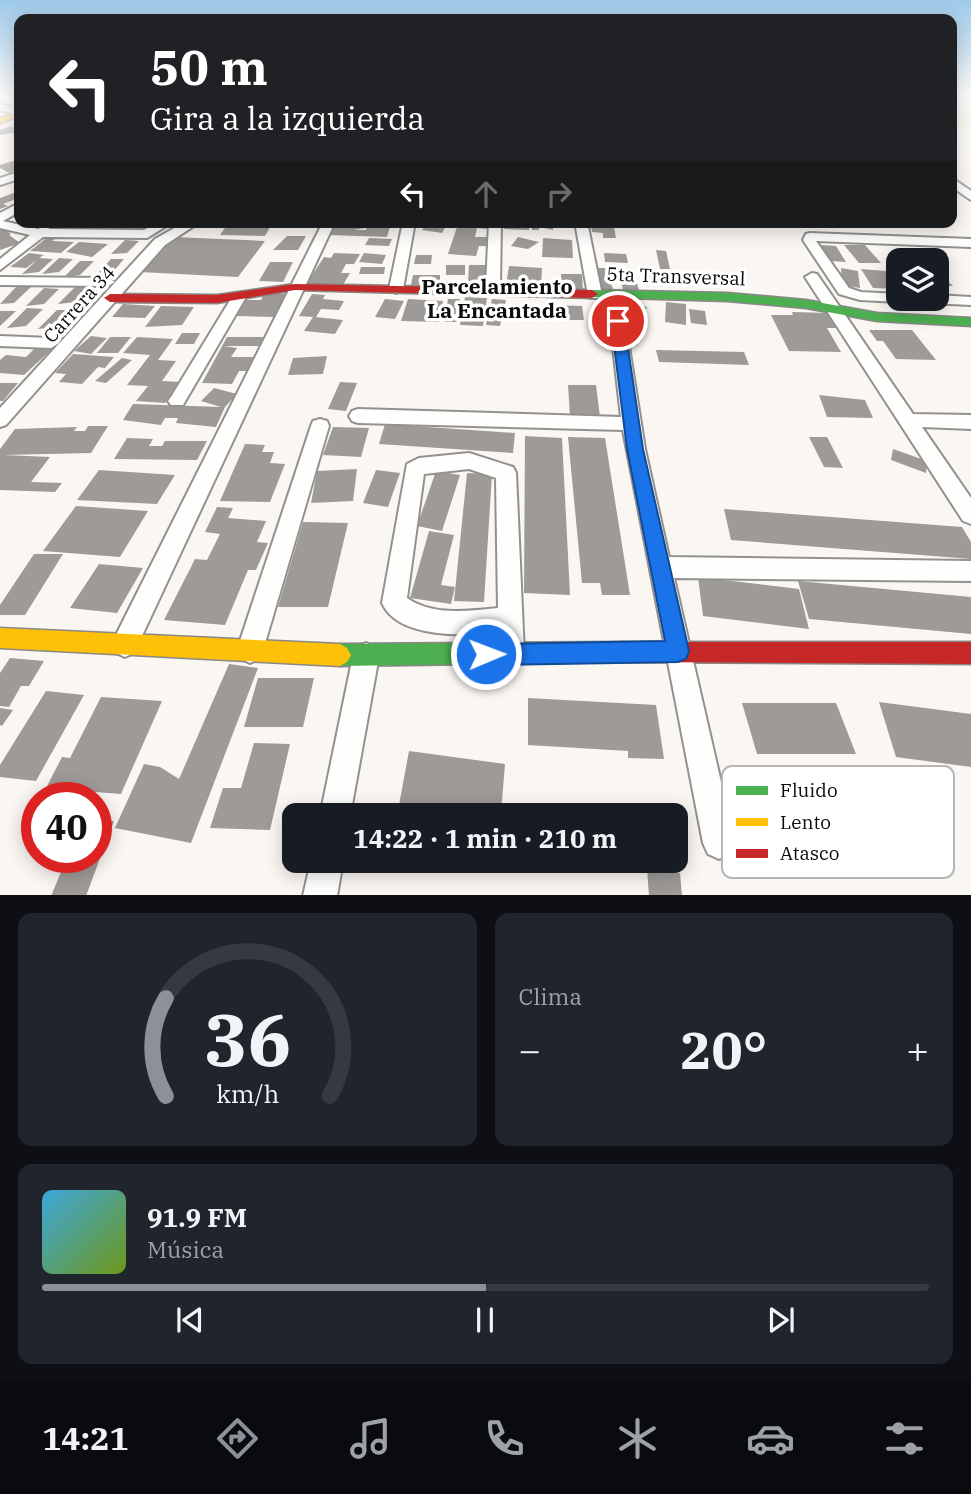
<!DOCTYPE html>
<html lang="es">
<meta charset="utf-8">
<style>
:root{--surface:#171b24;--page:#20242c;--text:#f1f3f6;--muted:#9ea1a6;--line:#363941;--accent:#8c9099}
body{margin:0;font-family:"IBM Plex Serif",serif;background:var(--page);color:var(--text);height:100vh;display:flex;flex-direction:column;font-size:26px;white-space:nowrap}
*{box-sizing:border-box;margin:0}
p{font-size:23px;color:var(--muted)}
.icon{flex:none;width:38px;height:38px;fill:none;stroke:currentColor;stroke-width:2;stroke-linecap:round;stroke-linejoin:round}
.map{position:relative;height:895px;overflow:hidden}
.side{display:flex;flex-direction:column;gap:18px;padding:18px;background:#0d0f14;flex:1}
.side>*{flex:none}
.hud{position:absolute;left:14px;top:14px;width:943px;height:214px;border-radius:14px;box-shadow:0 4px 18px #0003;background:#202124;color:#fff;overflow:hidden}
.fabs{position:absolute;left:886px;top:248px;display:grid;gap:14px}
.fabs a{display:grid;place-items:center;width:63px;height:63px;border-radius:14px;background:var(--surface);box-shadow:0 4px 18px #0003;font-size:35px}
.speed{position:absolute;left:21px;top:782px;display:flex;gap:14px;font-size:35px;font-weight:700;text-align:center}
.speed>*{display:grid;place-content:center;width:91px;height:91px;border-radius:50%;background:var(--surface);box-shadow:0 4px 18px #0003;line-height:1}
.speed .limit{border:10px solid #d22;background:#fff;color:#111}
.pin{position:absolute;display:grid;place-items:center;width:60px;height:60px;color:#fff;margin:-30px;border:4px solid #fff;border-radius:50%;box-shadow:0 2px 7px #0007}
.me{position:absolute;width:77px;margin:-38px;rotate:89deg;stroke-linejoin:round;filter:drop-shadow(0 0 5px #0008)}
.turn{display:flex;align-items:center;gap:24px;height:147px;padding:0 21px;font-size:32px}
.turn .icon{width:91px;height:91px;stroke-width:2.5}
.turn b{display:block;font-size:49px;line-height:60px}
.lanes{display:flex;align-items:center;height:66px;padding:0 21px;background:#0003;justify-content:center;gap:35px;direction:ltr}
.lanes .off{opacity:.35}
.big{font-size:52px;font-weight:700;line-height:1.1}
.side .card{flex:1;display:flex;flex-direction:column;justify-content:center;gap:10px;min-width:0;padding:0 24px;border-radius:14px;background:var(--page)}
.side .dial{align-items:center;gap:0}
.dial svg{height:182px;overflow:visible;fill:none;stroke:var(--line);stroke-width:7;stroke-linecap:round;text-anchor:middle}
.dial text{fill:var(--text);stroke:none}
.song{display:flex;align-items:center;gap:21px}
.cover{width:84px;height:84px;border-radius:10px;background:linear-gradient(135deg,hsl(200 70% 55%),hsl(80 70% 35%))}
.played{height:7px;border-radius:4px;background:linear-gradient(90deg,var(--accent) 50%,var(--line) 50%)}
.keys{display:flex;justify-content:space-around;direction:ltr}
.heat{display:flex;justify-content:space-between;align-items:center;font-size:38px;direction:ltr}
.side .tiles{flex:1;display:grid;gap:18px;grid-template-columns:1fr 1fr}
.card:last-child{grid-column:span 2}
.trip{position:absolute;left:282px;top:803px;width:406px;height:70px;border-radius:14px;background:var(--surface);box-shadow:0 4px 18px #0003;font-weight:700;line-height:70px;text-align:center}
.dock{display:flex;height:112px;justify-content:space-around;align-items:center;background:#090b0e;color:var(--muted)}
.dock .icon{width:49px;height:49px}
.dock .selected{color:var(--accent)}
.dock b{font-size:32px;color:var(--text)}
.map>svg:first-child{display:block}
.green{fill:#e7ecd4}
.building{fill:#9d9a97}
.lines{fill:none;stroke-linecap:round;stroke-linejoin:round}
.street-casing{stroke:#939190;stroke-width:4}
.fast-casing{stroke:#8a8886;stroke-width:3}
.slow-casing{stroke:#8a8886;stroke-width:3}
.jam-casing{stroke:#8a8886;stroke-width:3}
.street{fill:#fefefd;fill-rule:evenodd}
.fast{fill:#4caf50;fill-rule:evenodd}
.slow{fill:#ffc107;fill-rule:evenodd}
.jam{fill:#c62828;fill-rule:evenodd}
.route{fill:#1a73e8;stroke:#114b97;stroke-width:2}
.labels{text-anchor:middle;stroke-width:7;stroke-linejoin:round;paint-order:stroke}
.far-street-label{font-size:19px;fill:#0c0c0c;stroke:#fff}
.far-quarter-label{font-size:21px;font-weight:bold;fill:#0c0c0c;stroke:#fff}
.key{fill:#fff;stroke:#b6b6b6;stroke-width:2}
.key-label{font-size:19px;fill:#0c0c0c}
</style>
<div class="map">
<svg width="971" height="896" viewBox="0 0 971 896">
<rect width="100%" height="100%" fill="#faf6f2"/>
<path class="green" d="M952 98 971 107V131L952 125Z"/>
<g class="building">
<path d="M11 126 19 129V132L0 135V130Z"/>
<path d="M13 161 19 165V169L9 173 0 168V165Z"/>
<path d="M19 191V198L3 204 8 206 0 209V198Z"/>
<path d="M229 222H273L265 236 220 235Z"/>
<path d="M354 222H368L365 228 354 230H366L367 227H374L376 222H401L400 227H390L387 237 330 235 334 228H352Z"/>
<path d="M428 222H435L447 224 442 233 422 230Z"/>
<path d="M455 222H474L473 229 476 222H490L487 229 477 228 475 237H489L486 246H479L476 256 448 254 457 227H453Z"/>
<path d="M505 222 529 225V230L504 229Z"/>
<path d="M532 222H560L561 225H553V230L539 227V230H532Z"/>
<path d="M0 226 11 234 9 235 20 243 0 250Z"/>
<path d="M591 226 614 227 616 238H603V233L592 232Z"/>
<path d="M49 236 58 237 52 241 74 242 61 253 30 251Z"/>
<path d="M287 236H306L298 250H273Z"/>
<path d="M174 237 265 241 238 277 140 272Z"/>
<path d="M518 237 539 242 528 249 511 246Z"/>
<path d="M369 238 392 239 389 246 365 245Z"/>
<path d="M543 238 572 240 573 258 542 257Z"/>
<path d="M125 240 139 241 127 253 111 254Z"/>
<path d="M79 242 108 244 92 257 66 252Z"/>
<path d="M821 245 836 246 846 262 831 261Z"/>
<path d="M844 245H865L881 263H859Z"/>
<path d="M656 250 666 251 670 269H660Z"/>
<path d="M29 253 44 255 39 258 53 259 39 272 22 274 37 260 26 268 10 267Z"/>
<path d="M334 253 360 254 354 264H346L341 273H350L343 285 307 283 324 257 331 258Z"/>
<path d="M364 253 386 255 382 264 359 262Z"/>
<path d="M604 253 626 254 628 263 605 262Z"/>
<path d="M416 255H432L431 264H414Z"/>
<path d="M59 258 73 259 59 272 42 274Z"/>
<path d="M111 259H124L112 273 96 275Z"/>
<path d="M80 261H94L80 275 64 277Z"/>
<path d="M270 262H293L283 282 259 281Z"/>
<rect x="446" y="265" width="19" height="10"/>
<path d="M469 265H485V281H468Z"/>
<path d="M509 266 542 268 541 287 506 286Z"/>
<path d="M361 267H385L384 274H359Z"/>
<path d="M594 268H605L613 289 602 290Z"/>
<path d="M841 268 858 271 860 288 842 285Z"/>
<path d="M618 269H633L639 290H623Z"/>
<path d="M861 269 886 271 898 289 873 288Z"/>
<path d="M642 271H652L656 284H645Z"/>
<path d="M561 274H582L583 290 562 289Z"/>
<path d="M413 275H440V284L411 285Z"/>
<path d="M936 277H944L953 286H936Z"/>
<path d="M76 286 91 287 76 302 58 304Z"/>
<path d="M16 287H31L14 303 0 304Z"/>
<path d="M44 288 59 289 44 304 26 306Z"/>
<path d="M265 293 288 294 276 317 236 316 245 300H261Z"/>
<path d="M312 294 325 295 323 299 344 301 339 310 321 309 316 317 343 320 335 334 304 331 313 317 299 316Z"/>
<path d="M465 297 487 298 483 326 460 325Z"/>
<path d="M385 299 404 301 395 319 375 317Z"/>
<path d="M408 299 443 301 439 322 401 321Z"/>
<path d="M448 299H460L457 322H444Z"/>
<path d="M492 299 506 300 500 326 486 325Z"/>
<path d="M666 302 686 304V325L665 322Z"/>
<path d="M630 303 647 307 642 322 624 318Z"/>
<path d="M123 304 155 306 145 318 112 317Z"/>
<path d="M549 305 582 306 584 320H551Z"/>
<path d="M161 306 194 307 182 325 145 327Z"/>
<path d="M27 308 43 309 26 326 7 328Z"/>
<path d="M689 309 705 311 707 325 691 323Z"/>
<path d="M57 310H73L57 327 38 329Z"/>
<path d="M0 311H16L0 326Z"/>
<path d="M792 312 827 313 836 328H827L841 352 789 351 771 315H793Z"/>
<path d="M869 330H912L936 360 896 359 883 341H877Z"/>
<path d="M182 333H200L194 344H175Z"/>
<path d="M91 336 107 338 91 354 74 351Z"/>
<path d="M110 337H131L118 353H97Z"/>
<path d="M137 337 173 339 158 360 176 361 162 381 180 382 165 403 136 401 148 386 127 385 150 355 123 353Z"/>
<path d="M227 337H263L259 346H224L237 348 231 357H257L250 371H239L232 384 202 383Z"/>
<path d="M35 348 51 350 24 375 0 373V360L6 355 26 357Z"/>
<path d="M656 350 744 352 749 365 659 362Z"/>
<path d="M73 354 114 357 105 368 98 367 82 384 59 382 66 374 55 373Z"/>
<path d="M327 356 323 374 288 375 293 358Z"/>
<path d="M122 358 132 360 106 383 95 381Z"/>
<path d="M340 382 357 383 346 411 328 409Z"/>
<path d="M0 383H18L3 401H0Z"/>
<path d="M568 385H596L600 417 570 416Z"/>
<path d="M214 388 237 394 225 407 216 427 176 423 178 418H165L161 425 123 420 133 404 221 407 201 401Z"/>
<path d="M819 395 865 400 873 418 827 417Z"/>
<path d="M385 424 515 433 513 453 379 444Z"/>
<path d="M88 426H108L91 453 4 455 50 457 31 482 62 483 55 492 0 490V449L15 429 77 427 74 431H85Z"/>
<path d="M333 427 369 428 361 457 323 455Z"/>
<path d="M525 436 562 438 570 595 524 593Z"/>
<path d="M568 437 605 438 630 595H602L600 583H582Z"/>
<path d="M809 437H827L843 468 824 467Z"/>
<path d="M127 438 153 439 149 446H162L165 441H207L197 460 114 459Z"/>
<path d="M245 444 265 445 262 452H274L270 463 285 464 270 502 220 501Z"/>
<path d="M893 449 927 461 926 473 891 460Z"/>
<path d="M357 469 353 501 311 503 317 471Z"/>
<path d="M99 470 175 475 157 504 77 500Z"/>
<path d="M376 470 400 473 388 507 363 503Z"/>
<path d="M436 471 460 475 442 531 417 526Z"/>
<path d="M467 473 492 474 484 602 454 601Z"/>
<path d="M76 506 148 511 120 557 43 551Z"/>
<path d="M217 507 233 508 228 518 266 521 257 542 268 543 256 570H248L225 625 164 620 195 559 207 560 220 534 205 532Z"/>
<path d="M724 509 962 527 971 542V559L731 540Z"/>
<path d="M303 522 348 523 328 607H278Z"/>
<path d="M429 531 454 535 441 585 455 587 451 604 410 598Z"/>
<path d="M34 554H63L25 615H0V605Z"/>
<path d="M99 564 143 568 117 613 70 608Z"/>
<path d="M698 577 799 589 809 629 703 616Z"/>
<path d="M798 581 971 597V634L809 619Z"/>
<path d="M10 658 44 661 29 686H21L9 707 0 706V673Z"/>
<path d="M229 664 258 668 191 843 115 828 144 764 160 767 179 779Z"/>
<path d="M258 678H314L303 727H244Z"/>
<path d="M46 691 84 695 36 781 0 777V765Z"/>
<path d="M101 697 162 701 121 794 46 788 62 757 70 758Z"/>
<path d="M528 698 656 705 664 759 628 758V751L528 745Z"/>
<path d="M879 702 971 714V767L896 757Z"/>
<path d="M742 703H836L856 754H757Z"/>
<path d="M0 708 13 710 2 726 0 725Z"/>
<path d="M254 743 290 744 270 830 210 828 223 788H241Z"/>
<path d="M409 751 505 764 501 813 507 816H397Z"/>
<path d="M114 821 86 896H51L67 858H96V822Z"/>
<path d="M647 868 680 873 682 896H649Z"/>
</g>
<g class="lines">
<g class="street-casing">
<g id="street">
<path d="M0 104 19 109V115L0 110Z"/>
<path d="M19 172V179L0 185V178Z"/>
<path d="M952 178 971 191V200L952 187Z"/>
<path d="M19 203V212L3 221 38 229 44 226 50 229 144 230 158 222 168 225 147 238 43 237 0 270V259L30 235 0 228V213Z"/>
<path d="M185 222H200L165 245 6 425 0 427V408L155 239Z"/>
<path d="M323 222H335L134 653 125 657 116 653 112 644 116 635Z"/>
<path d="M403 222H415L403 289 396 293 389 289Z"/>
<path d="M489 222H501L500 287 493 291 486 287Z"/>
<path d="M575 222H587L602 295 600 298H590L588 295Z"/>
<path d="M810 233 971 239V247L816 241 849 288 861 292 898 294V299H904L898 302 860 300 839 294 803 240 806 234Z"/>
<path d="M812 273 817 274 913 414 971 415V429L922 427 971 498V524L963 521 805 277Z"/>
<path d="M0 277 108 278 115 282 108 286 0 285Z"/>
<path d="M614 291 621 295 645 449 669 557 971 561V581L674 578 735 843 730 854 719 859 708 854 703 843 623 430 358 423 352 421 349 416 352 411 358 409 621 417 607 295Z"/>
<path d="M239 293 246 297 183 405H171L168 401 171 397 232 297Z"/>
<path d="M936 295 971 297V305L929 303 922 299H936Z"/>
<path d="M0 336 51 338 59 343 51 348 0 346Z"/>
<path d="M320 419 327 421 329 426 263 650 259 659 250 663 241 659 237 650 311 426 313 421Z"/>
<path d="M469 453 513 467 516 473 524 654 520 663 511 667 502 663 498 654V632C465 636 398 639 382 603L407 464 419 458ZM469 469 496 478 498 608C469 611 432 616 407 598L424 474Z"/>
<path d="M366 643 375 647 379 656 350 816H320L353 656 357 647Z"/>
<path d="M311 861H343L337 896H303Z"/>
</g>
</g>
<g class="fast-casing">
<g id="fast">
<path d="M592 290 727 293 806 300 877 313 971 318V326L877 321 806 308 727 301 588 297 586 294Z"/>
<path d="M621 642 628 645 631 652 628 659 621 662 340 666 333 662 329 655 333 648 340 644Z"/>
</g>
</g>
<g class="slow-casing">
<g id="slow">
<path d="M19 112V116L0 123V118Z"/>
<path d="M0 628 340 644 347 648 351 655 347 662 340 666 0 648Z"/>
</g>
</g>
<g class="jam-casing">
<g id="jam">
<path d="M295 284 592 290 598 294 592 298 295 290 217 303 110 302 104 298 110 294 217 295Z"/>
<path d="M621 642H971V664L621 662 614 659 611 652 614 645Z"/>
</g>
</g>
<use href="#street" class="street"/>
<use href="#fast" class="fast"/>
<use href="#slow" class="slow"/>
<use href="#jam" class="jam"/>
</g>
<linearGradient id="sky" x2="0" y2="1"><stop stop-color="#9dc9ea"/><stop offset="0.43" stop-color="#fdfbf9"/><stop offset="1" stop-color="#fdfbf9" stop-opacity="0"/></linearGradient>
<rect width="971" height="221" fill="url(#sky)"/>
<path class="route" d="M618 317 624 321 643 449 689 651 686 659 678 662 486 665 479 662 476 654 479 647 486 644 665 641 627 449 611 321Z"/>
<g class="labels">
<g class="far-street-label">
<text transform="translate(676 276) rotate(2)" y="7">5ta Transversal</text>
<text transform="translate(79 304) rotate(-48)" y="7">Carrera 34</text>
</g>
<g class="far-quarter-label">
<text x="497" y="294">Parcelamiento<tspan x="497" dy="24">La Encantada</tspan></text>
</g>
</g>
<rect x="722" y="766" width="232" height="112" rx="10" class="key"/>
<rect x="736" y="786" width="32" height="9" fill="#4caf50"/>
<rect x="736" y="818" width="32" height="8" fill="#ffc107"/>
<rect x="736" y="849" width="32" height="9" fill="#c62828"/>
<g class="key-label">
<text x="780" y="797">Fluido</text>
<text x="780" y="829">Lento</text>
<text x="780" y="860">Atasco</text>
</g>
</svg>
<div class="fabs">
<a><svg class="icon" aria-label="layers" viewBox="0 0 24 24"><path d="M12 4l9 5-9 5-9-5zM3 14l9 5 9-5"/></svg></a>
</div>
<div class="speed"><div class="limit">40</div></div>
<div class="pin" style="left:618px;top:321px;background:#d93025"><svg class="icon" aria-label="arrive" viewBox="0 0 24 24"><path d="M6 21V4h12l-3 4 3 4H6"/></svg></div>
<svg class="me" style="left:486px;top:654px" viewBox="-20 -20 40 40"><circle r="17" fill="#1a73e8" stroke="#fff" stroke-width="3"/><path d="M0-11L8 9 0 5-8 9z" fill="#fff"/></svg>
<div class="trip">14:22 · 1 min · 210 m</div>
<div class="hud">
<div class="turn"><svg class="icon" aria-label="left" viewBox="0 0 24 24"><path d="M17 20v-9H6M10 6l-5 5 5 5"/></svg><div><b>50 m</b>Gira a la izquierda</div></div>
<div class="lanes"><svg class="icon" aria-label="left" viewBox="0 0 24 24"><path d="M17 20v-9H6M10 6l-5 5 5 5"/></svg><svg class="icon off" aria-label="ahead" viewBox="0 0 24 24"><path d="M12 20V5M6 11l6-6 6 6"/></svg><svg class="icon off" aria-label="right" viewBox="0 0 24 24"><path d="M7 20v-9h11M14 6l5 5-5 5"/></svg></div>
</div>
</div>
<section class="side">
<div class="tiles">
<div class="card dial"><svg viewBox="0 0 100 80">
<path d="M14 69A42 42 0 1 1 86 69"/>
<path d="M14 69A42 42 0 0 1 14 26" stroke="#8c9099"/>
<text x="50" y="56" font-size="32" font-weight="700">36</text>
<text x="50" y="72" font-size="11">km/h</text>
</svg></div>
<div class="card"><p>Clima</p>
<div class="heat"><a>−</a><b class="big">20°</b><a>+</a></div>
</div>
<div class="card">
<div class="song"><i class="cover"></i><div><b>91.9 FM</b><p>Música</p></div></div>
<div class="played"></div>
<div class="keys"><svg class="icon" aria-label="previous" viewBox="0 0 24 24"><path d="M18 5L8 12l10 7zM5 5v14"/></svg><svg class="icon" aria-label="pause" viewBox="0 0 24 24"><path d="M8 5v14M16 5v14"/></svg><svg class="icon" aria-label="next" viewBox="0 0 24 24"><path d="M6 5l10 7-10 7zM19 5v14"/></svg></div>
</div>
</div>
</section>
<nav class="dock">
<b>14:21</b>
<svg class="icon selected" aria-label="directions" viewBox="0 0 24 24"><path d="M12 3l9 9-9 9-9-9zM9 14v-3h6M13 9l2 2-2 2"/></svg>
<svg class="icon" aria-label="music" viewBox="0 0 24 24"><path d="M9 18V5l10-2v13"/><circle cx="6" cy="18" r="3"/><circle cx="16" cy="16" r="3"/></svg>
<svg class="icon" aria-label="phone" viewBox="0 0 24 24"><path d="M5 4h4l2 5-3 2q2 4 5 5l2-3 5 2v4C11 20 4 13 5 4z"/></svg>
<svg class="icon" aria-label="climate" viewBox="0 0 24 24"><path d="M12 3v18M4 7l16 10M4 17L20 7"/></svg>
<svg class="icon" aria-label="car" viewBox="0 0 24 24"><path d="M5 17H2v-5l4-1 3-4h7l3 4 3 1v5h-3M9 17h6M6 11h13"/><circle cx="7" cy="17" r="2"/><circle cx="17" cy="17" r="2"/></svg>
<svg class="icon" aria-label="filters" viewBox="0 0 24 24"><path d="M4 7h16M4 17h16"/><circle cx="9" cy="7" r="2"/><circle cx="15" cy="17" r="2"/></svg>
</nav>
